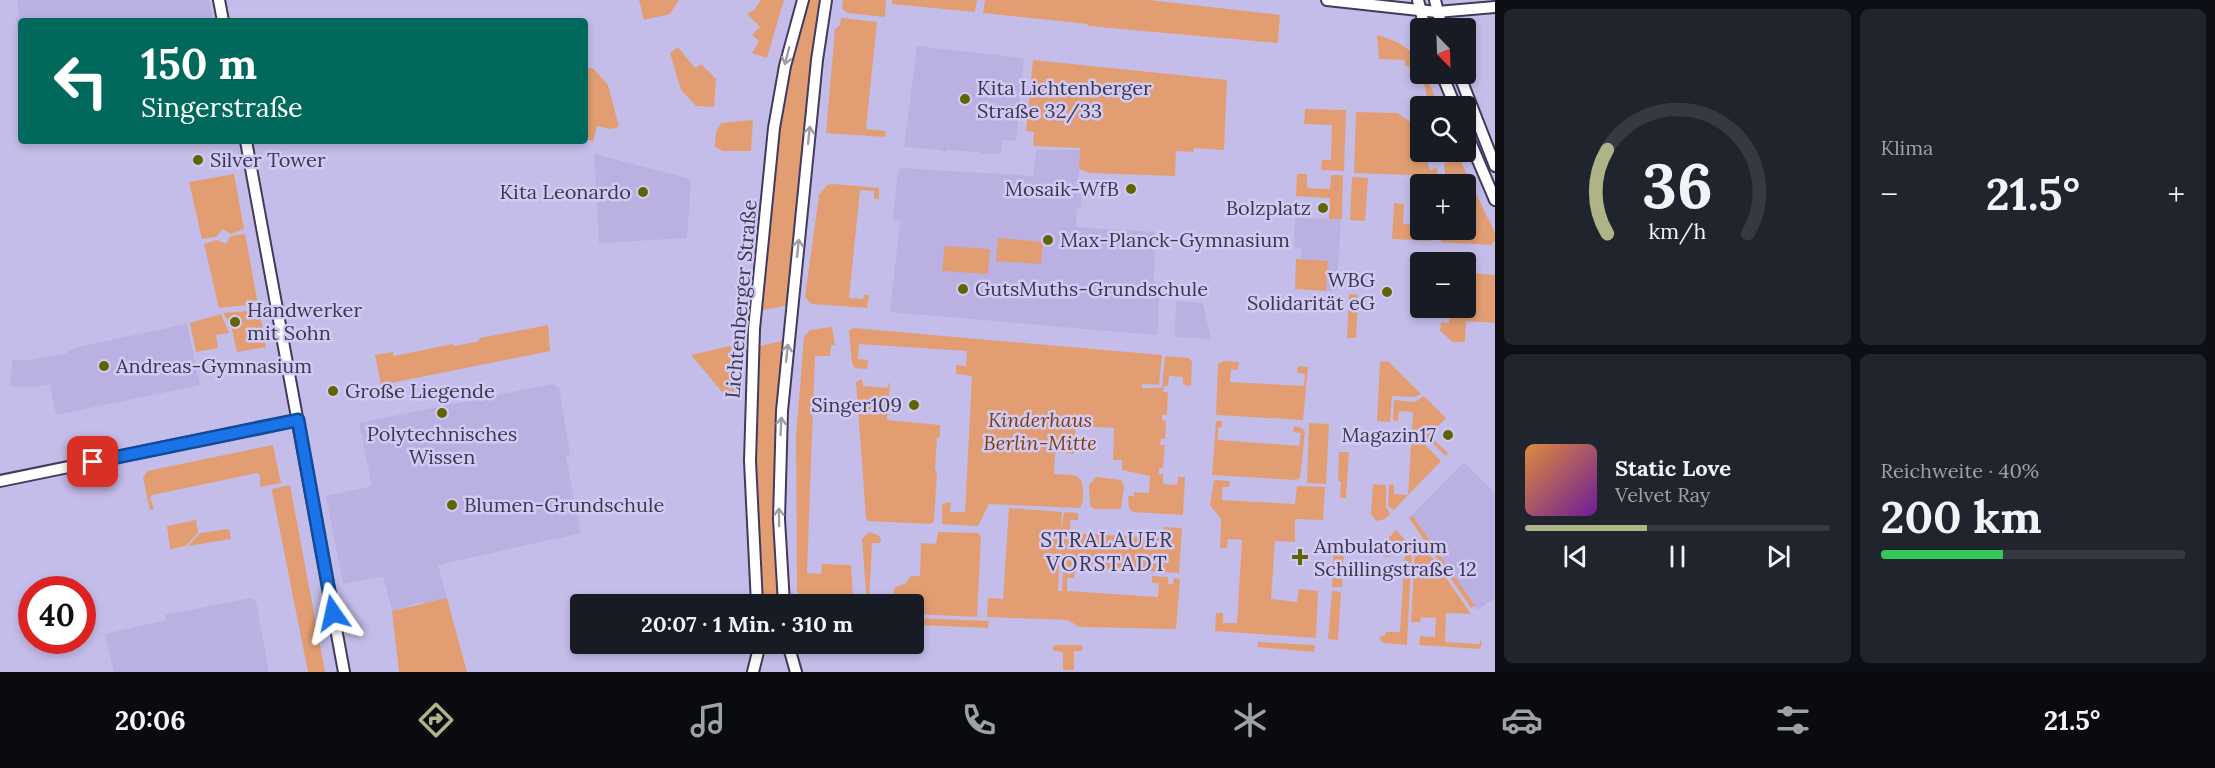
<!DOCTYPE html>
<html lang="de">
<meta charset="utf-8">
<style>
:root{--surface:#171b24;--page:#20242c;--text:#f1f3f6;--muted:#9ea1a6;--line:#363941;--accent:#afb388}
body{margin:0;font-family:Lora,serif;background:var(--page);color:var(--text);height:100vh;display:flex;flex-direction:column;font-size:22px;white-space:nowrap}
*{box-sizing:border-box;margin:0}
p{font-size:20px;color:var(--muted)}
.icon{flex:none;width:33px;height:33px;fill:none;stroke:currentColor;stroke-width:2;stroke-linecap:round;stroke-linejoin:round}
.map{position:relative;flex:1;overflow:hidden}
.details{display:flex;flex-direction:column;gap:9px;padding:9px;background:#0d0f14;width:720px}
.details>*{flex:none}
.guide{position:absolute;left:18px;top:18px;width:570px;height:126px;border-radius:6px;box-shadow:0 3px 9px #0003;background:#00695c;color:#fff;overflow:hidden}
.needle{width:39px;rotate:157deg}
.fabs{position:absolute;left:1410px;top:18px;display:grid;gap:12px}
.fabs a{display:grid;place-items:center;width:66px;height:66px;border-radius:6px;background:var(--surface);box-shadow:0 3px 9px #0003;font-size:30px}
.speed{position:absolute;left:18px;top:576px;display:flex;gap:12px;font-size:30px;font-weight:700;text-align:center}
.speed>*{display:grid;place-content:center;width:78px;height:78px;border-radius:50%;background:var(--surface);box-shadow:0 3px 9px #0003;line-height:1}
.speed .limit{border:9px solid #d22;background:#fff;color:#111}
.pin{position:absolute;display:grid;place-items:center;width:51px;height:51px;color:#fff;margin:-26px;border-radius:12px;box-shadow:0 3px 9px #0006}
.me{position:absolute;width:66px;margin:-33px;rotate:349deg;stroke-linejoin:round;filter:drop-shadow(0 0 4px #0008)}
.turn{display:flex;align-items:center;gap:21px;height:126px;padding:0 24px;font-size:27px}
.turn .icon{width:78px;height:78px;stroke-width:2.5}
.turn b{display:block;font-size:42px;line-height:51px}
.big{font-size:45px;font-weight:800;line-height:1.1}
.details .card{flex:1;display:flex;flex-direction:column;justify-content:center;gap:9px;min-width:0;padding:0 21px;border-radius:9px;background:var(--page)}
.details .dial{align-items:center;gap:0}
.dial svg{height:156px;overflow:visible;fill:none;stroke:var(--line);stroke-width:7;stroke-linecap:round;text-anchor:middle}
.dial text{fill:var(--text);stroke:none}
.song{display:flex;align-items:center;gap:18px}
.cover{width:72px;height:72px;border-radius:9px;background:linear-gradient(135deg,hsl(30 70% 55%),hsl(280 70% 35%))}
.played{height:6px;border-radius:3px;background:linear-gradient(90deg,var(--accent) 40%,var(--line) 40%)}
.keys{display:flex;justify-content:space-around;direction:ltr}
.heat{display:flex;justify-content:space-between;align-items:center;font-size:33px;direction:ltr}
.charge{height:9px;border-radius:4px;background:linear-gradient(90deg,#34c759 40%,var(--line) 0)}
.details .tiles{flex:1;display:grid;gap:9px;grid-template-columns:repeat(2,1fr)}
.trip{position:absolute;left:570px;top:594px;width:354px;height:60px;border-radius:6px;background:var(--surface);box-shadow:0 3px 9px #0003;font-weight:800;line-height:60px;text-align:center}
.menu{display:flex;height:96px;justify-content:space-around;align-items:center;background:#090b0e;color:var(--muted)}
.menu .icon{width:42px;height:42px}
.menu .on{color:var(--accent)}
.menu b{font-size:27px;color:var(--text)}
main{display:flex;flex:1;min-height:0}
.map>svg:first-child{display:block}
.built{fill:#bab0e2}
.green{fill:#e29e72}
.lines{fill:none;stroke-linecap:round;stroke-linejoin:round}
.secondary-casing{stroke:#423a5e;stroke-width:14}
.secondary{stroke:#fff;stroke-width:10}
.oneway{stroke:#9e9ca4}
.route-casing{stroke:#114b97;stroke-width:15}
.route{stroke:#1a73e8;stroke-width:10}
.poi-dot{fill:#5f6501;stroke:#d2caf6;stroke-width:2}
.labels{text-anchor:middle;stroke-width:5;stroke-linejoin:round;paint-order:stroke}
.poi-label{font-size:20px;fill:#3c394a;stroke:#d2caf6;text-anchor:start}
.street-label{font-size:20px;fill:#3c394a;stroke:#d2caf6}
.park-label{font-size:20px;font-style:italic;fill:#813f05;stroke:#d2caf6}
.neighbourhood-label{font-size:21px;letter-spacing:1.5px;fill:#3c394a;stroke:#d2caf6}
</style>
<main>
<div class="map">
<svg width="1495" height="672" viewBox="0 0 1495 672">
<rect width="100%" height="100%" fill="#c5bde9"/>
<g class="built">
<path d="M17 0H209L213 21H21V53L16 18 19 17Z"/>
<path d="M917 46 1024 58 1016 141 1003 140 1001 154 985 153 984 155 979 152 946 150V153L941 150 904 147Z"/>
<path d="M1036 150H1080L1078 194H1081V208H1077L1076 227 1155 232 1154 281 1159 284 1158 333 1155 335 890 312 900 221 893 220 898 171 901 168 1033 176Z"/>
<path d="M594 154 687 178 691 184 687 238 599 243Z"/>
<path d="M1295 218 1341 219 1337 291H1326L1328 261 1301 260 1302 248 1294 247Z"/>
<path d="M1176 301 1203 303 1211 339 1177 337 1175 334Z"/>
<path d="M187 324 200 385 56 415 50 384 34 387 10 386 12 360H31L67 353 68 350 82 346Z"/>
<path d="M552 384 559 388 570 454 566 456 581 533 438 565 447 598 424 604 422 602 392 611 383 576 343 584 326 496 372 486 359 423Z"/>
<path d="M1464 462 1495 493V598L1477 610 1412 515Z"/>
<path d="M251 598 256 601 269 672H114L105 634 166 620 165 615Z"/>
</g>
<g class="green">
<path d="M639 0H679L670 14 644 20Z"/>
<path d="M761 0H784L767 58 752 53 759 41 752 35 760 27 747 14 754 10Z"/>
<path d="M808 0H820L790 305 758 311 778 124 794 47Z"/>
<path d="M843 0H886L885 17 847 13 842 8Z"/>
<path d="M892 0H977L975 12 892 4Z"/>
<path d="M985 0H1149L1280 15 1278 43 1088 26V24L983 13Z"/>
<path d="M841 18 877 22 866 129 886 131 885 137 826 133 835 29 840 25Z"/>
<path d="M1377 35C1397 40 1420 51 1420 74H1426L1434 95 1433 106H1428C1427 88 1423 73 1405 65V60L1379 59Z"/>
<path d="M678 47 695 68 701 64 716 79 714 107 696 106 681 90 670 53Z"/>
<path d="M1033 60 1227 80 1224 150 1194 148 1193 152 1176 151 1175 176 1090 173 1079 169 1080 148 1033 146 1034 132 1026 131Z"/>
<path d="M585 68H593L608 85 619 127 611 129 597 126 593 141 585 140Z"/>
<path d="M1305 109 1346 110 1344 171 1321 170 1322 160H1331L1332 125 1304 124Z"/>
<path d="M1356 112 1397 113 1415 125 1420 152H1424L1430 170 1437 167 1438 176 1354 173Z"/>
<path d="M753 120 751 151H723L715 147 716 132 721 123Z"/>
<path d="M1447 152H1456L1495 233V241L1491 245 1441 242 1442 230H1466V184L1446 182 1444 164 1450 161Z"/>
<path d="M234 174 244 229 231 234 223 229 216 237 202 239 189 182Z"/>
<path d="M1297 174H1307V188L1330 189 1331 175H1343L1342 219H1329L1330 198 1296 196Z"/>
<path d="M1352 177 1368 178 1365 221 1350 220Z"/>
<path d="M834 184 879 188V199H874V191L860 190 849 298 863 299 864 295H869L867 308 811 304 805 297 819 195 827 185Z"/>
<path d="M1394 203 1404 204 1403 224 1418 223 1420 230H1432L1431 241 1392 239Z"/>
<path d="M245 234 258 304 219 308 204 244 217 240 226 244 231 236Z"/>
<path d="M998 238 1043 242 1041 264 996 261Z"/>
<path d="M945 246 990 249 988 274 942 271Z"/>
<path d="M1296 259 1328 261 1326 291 1295 289Z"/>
<path d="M1472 273 1495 275V323L1466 321 1465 342H1453L1440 331 1441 322 1449 323 1450 308H1466V296H1471Z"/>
<path d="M1349 294 1358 295 1356 338H1347Z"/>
<path d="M259 310 266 347 237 352 231 325 223 313Z"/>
<path d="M221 314 229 333 216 335 218 348 196 352 190 323Z"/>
<path d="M548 325 550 351 381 385 375 355 393 352 394 356 452 344 455 346 479 341 480 338Z"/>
<path d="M832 327 835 345H831L830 356H815L807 573 821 574 822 564 851 565 853 596 845 600 802 597 797 592 796 437 804 337 810 330Z"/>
<path d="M853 328 1162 355 1159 385 1142 384V388H1162L1165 356 1189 358 1192 362 1191 386 1183 385V377L1169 376 1168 386H1164L1163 392H1168L1167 415H1162V420L1166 421 1165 439H1161L1160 445H1165L1163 468H1159V474H1163V484L1177 485 1178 477H1185L1183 515 1133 512 1129 508 1128 496H1134V492L1149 493 1150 476 1122 470V460H1113L1114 428 1076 426 1074 454 1055 452 1054 474C1071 476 1084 470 1083 494 1083 500 1083 503 1080 508L989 504 978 526 942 524V504L951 502 950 512H965L972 376 956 374V365L966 366 967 351 859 344 858 359 868 360 867 369 855 368 852 363 849 331Z"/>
<path d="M786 340 781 604H763L754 511 755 347Z"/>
<path d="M730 346 736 351 735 394 723 393 691 355Z"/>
<path d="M1223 361 1239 362 1238 370 1231 369 1230 382 1304 386 1305 374 1297 373 1298 366 1308 367 1303 420 1216 415 1218 364Z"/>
<path d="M1388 361 1421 394 1414 397 1392 396 1390 422 1377 421 1380 362Z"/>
<path d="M862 379 863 386 887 388 890 381 887 420 940 425V437H937L935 469 937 473 934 521 931 524 868 521 866 518 856 382Z"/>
<path d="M1424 396 1446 418 1429 435 1448 453 1446 456 1428 439 1424 444 1441 461 1385 519 1376 521 1371 514 1373 484 1386 485V507L1390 514 1394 510 1388 506 1389 484 1394 485V494L1408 495 1413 412 1399 411 1398 421 1393 420 1394 400 1415 402Z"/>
<path d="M1216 421H1222V427L1218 428V440L1299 446 1301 433 1293 432 1294 426 1302 428 1305 432 1300 478 1296 480 1212 475Z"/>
<path d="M1309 423 1329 424 1326 484 1307 483Z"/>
<path d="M273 445 281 483 260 487V475L257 473 152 495 150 498 154 509 150 510 143 478 147 471Z"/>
<path d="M1339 452H1349L1346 498H1340L1341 482 1338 481Z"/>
<path d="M1096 477 1121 480 1124 486 1121 509H1094L1090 506 1089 485Z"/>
<path d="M1214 480 1230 481 1229 487H1222V500L1295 504 1297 486 1325 487 1323 520 1295 519V542L1275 541 1271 599 1297 602 1299 589 1318 591 1316 638 1215 631 1216 613H1223V623H1237L1242 540 1228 539 1227 548H1220L1221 519 1210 505Z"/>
<path d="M290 485 325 672H308L272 491V489Z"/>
<path d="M1009 508 1062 512 1061 532 1064 512 1078 513V520H1070V533L1162 538 1163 527 1182 528 1179 573 1059 566 1058 591H1062L1063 571H1075L1074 578H1067V591L1158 597 1159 583H1152V576L1168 577V584H1173L1174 578 1180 579 1176 629 1079 627 1068 620 987 617 988 598 1003 599Z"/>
<path d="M1412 515 1475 606 1471 608 1409 518Z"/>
<path d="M196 520 198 533 186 546 170 549 167 526Z"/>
<path d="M229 529 231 539 188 546 200 533Z"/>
<path d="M1396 530 1412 547 1407 645 1383 643 1379 637 1385 635 1386 632H1400L1405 550 1390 549V557L1383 556 1384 543Z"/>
<path d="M869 532 878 535 881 539 880 543H872L869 604H867L862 539Z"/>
<path d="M938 532 978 533 981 537 977 617 914 614V604H894V588L906 583 911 576H920L921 543 936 544Z"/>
<path d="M1334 544 1344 545 1342 587H1332Z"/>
<path d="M1415 551 1428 552 1471 614 1446 613 1445 642 1480 644V640L1482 642 1480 649 1419 645 1420 636 1435 637 1436 618 1421 617 1420 622H1411Z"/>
<path d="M1332 591 1341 592 1338 640 1328 639Z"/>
<path d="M447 598 467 672H399L392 611Z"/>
<path d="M914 618 989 621 988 628 919 625 914 624Z"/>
<path d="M1258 642 1315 645 1314 652 1258 647Z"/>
<path d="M1054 645H1082V651H1074V670H1063V652L1053 651Z"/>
</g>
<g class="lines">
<g class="secondary-casing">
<g id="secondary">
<path d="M219 0 223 21"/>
<path d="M1327 0 1437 12 1495 7"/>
<path d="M1418 0 1425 28"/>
<path d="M1435 0 1442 28"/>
<path d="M1442 74 1455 106"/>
<path d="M1459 74 1495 166"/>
<path d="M1466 132 1495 200"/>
<path d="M246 141 344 672"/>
<path d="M0 481 298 420"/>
<path d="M757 604 750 461 754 329 774 128 785 66 803 0"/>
<path d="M784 604 779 519 782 411 817 60 826 0"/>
<path d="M788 644 796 672"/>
<path d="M753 672 760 644"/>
</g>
</g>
<use href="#secondary" class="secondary"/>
</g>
<defs><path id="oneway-shaft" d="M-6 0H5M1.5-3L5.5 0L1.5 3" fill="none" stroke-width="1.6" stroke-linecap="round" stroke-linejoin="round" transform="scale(1.5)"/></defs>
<g class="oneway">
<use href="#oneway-shaft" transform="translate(787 56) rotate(105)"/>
<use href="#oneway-shaft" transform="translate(809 135) rotate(-84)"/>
<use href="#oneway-shaft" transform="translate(798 248) rotate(-84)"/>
<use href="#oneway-shaft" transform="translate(787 353) rotate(-84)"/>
<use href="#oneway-shaft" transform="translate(781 426) rotate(-87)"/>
<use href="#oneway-shaft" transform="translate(779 517) rotate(-91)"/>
</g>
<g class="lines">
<g class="route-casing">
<path id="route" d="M93 462 298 420 333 613"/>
</g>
<use href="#route" class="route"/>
</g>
<g class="poi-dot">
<circle cx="965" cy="99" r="6"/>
<circle cx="198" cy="160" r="6"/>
<circle cx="1131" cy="189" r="6"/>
<circle cx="643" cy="192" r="6"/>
<circle cx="1323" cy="208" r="6"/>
<circle cx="1048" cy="240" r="6"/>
<circle cx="963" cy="289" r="6"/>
<circle cx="1387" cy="292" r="6"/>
<circle cx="235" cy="322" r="6"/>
<circle cx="104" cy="366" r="6"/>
<circle cx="333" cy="391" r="6"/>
<circle cx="914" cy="405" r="6"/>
<circle cx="442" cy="413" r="6"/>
<circle cx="1448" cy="435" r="6"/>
<circle cx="452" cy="505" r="6"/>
<path d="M1297 548h6v6h6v6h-6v6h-6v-6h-6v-6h6z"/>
</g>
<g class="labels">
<g class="poi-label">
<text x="977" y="95">Kita Lichtenberger<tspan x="977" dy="23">Straße 32/33</tspan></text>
<text x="210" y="167">Silver Tower</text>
<text x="1119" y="196" text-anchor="end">Mosaik-WfB</text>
<text x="631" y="199" text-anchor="end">Kita Leonardo</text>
<text x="1311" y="215" text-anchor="end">Bolzplatz</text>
<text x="1060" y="247">Max-Planck-Gymnasium</text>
<text x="1375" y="287" text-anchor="end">WBG<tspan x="1375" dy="23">Solidarität eG</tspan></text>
<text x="975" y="296">GutsMuths-Grundschule</text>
<text x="247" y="317">Handwerker<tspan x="247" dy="23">mit Sohn</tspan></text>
<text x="116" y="373">Andreas-Gymnasium</text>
<text x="345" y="398">Große Liegende</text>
<text x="902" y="412" text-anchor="end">Singer109</text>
<text x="442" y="441" text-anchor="middle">Polytechnisches<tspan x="442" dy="23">Wissen</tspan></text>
<text x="1436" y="442" text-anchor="end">Magazin17</text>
<text x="464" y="512">Blumen-Grundschule</text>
<text x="1314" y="553">Ambulatorium<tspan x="1314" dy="23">Schillingstraße 12</tspan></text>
</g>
<g class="street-label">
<text transform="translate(741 299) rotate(-85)" y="7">Lichtenberger Straße</text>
</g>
<g class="park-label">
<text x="1040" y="427">Kinderhaus<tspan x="1040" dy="23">Berlin-Mitte</tspan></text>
</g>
<g class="neighbourhood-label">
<text x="1107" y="547">STRALAUER<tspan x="1107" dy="24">VORSTADT</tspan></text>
</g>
</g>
</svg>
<div class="fabs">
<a><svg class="needle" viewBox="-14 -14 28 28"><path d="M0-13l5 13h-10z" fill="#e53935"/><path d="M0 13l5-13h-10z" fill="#9ea1a6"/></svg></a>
<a><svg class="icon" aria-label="search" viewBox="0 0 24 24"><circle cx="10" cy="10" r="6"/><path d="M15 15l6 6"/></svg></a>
<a>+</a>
<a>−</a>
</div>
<div class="speed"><div class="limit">40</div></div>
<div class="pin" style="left:93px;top:462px;background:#d93025"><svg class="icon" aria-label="arrive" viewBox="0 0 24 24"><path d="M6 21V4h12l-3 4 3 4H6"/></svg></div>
<svg class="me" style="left:333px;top:613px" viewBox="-20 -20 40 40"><path d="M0-17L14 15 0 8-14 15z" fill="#1a73e8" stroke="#fff" stroke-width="4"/></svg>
<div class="trip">20:07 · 1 Min. · 310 m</div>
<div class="guide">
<div class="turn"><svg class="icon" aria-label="left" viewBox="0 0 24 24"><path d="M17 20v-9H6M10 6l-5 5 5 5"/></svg><div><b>150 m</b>Singerstraße</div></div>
</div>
</div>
<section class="details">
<div class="tiles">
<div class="card dial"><svg viewBox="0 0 100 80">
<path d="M14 69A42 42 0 1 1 86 69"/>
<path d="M14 69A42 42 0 0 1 14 26" stroke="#afb388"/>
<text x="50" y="56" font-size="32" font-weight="700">36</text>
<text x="50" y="72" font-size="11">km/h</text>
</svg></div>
<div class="card"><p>Klima</p>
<div class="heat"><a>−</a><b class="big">21.5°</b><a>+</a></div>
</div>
<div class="card">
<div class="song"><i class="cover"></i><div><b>Static Love</b><p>Velvet Ray</p></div></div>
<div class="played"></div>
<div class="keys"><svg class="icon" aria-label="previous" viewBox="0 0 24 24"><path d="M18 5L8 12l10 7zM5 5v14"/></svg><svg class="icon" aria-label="pause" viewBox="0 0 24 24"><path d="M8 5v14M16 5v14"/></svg><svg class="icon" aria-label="next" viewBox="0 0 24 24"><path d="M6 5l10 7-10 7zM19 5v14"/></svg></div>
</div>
<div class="card"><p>Reichweite · 40%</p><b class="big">200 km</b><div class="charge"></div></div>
</div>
</section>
</main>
<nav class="menu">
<b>20:06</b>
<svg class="icon on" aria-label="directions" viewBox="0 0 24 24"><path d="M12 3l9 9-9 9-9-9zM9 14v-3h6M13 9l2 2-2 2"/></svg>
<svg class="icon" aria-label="music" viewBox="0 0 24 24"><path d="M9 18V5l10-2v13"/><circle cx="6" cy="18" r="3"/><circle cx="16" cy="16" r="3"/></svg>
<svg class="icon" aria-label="phone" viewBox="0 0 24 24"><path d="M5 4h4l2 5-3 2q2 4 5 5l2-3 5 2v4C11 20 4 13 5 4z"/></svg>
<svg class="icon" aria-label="climate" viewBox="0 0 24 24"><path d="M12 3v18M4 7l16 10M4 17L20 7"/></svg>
<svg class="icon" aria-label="car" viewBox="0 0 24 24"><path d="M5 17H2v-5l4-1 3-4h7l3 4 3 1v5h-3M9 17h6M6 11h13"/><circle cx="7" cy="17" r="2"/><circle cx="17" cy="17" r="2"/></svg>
<svg class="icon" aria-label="filters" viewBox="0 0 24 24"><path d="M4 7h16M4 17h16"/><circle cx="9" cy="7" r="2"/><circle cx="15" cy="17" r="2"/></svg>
<b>21.5°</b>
</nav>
